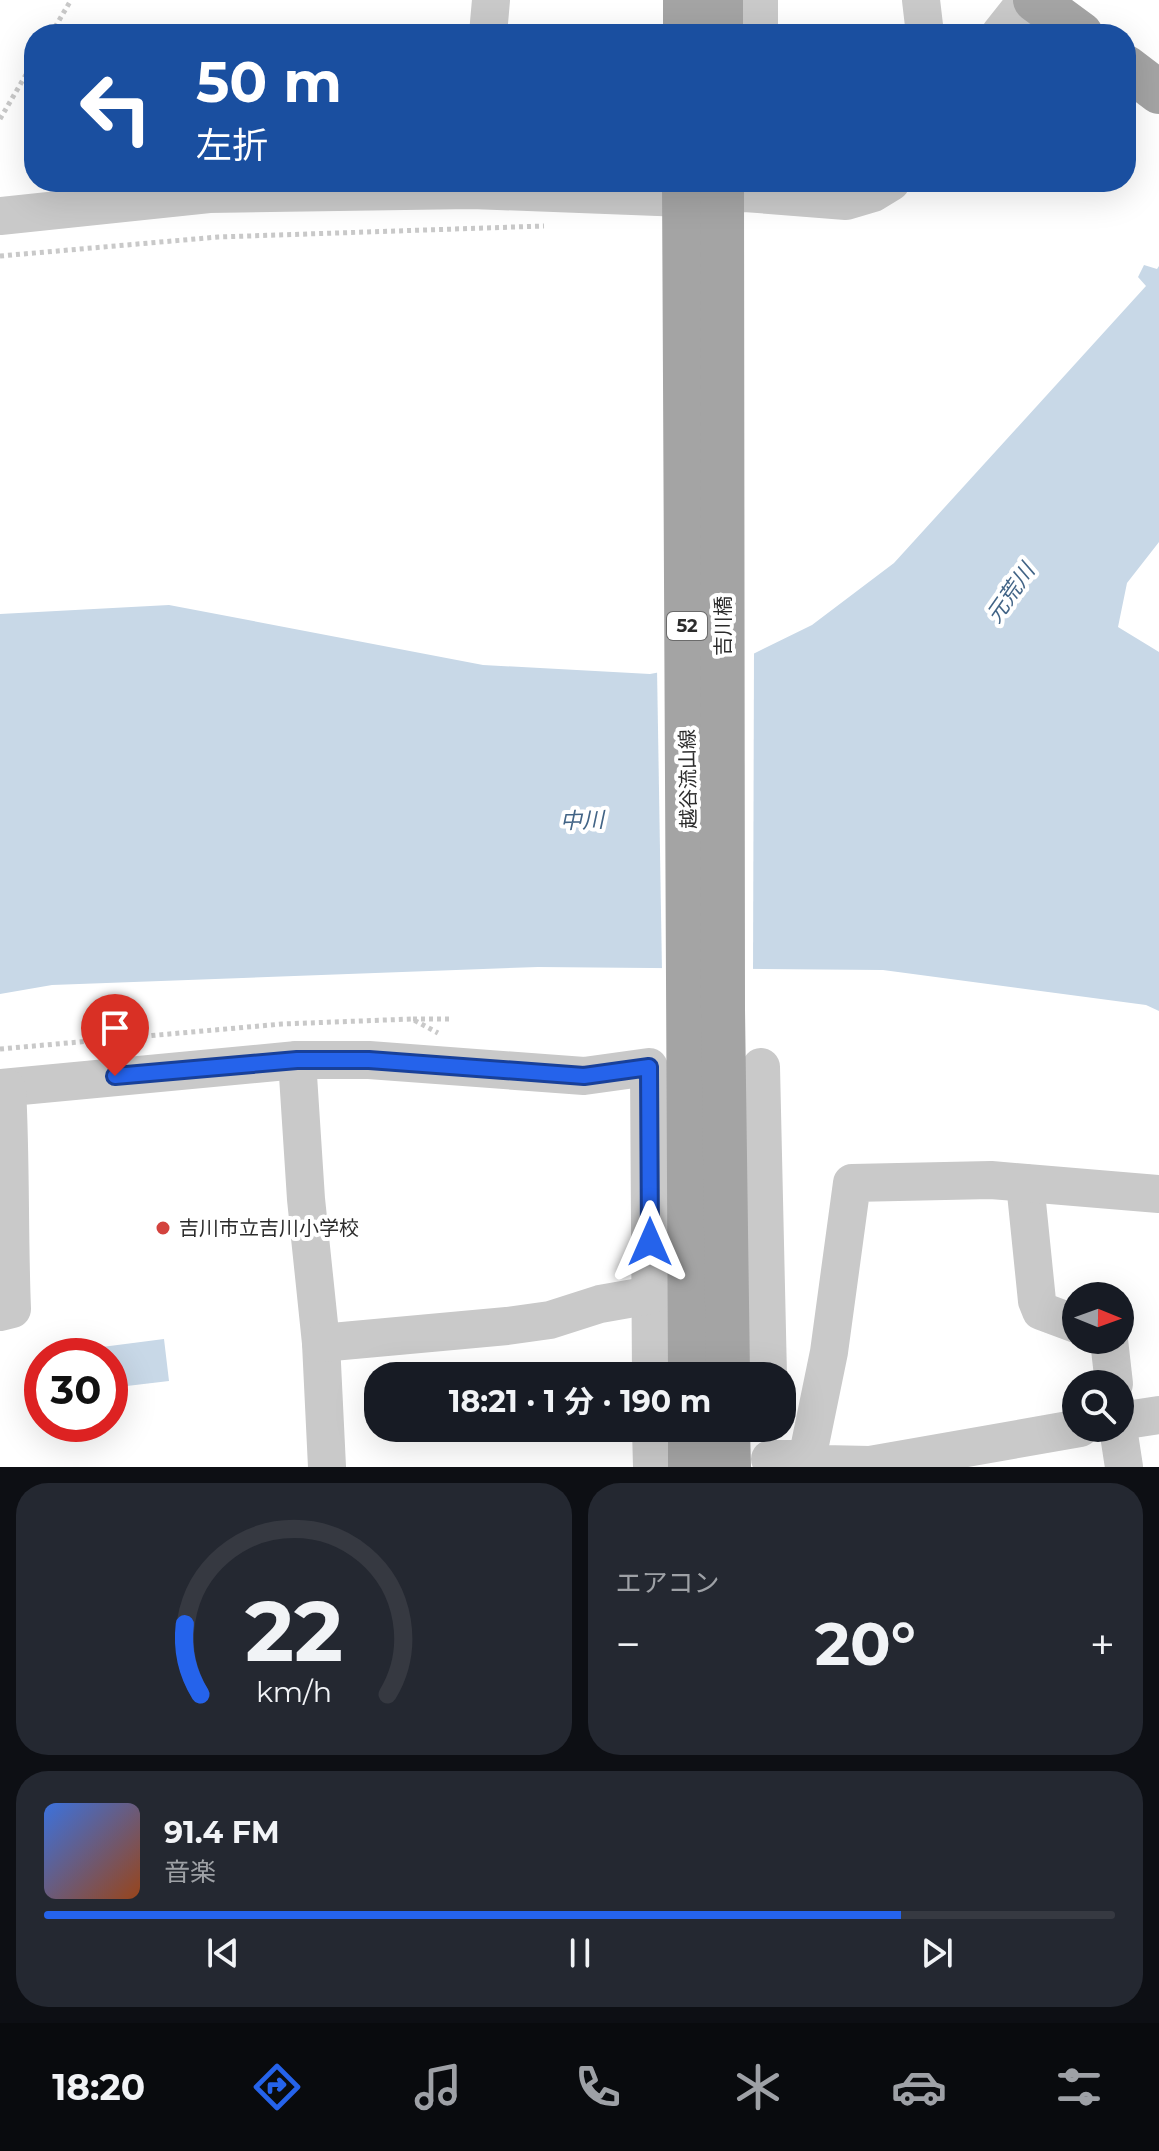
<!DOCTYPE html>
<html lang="ja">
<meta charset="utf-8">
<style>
:root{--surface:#171b24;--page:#242831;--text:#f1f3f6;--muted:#9ea1a6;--line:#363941;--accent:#2563eb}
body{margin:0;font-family:Montserrat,"Noto Sans JP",sans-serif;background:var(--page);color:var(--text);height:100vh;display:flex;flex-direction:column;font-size:30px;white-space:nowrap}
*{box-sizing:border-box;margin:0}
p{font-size:26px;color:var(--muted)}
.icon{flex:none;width:44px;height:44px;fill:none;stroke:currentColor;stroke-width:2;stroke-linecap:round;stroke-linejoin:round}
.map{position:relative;height:1467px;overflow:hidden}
.details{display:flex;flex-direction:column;gap:16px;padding:16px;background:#0d0f14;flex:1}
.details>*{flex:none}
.guide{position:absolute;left:24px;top:24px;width:1112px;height:168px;border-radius:32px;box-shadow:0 8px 32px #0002;background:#1a4fa0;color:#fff;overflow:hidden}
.needle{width:52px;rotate:91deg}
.fabs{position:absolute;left:1062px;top:1282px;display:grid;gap:16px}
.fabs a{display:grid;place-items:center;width:72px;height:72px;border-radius:50%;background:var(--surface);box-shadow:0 8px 32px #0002;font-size:40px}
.speed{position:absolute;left:24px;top:1338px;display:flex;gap:16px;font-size:40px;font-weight:700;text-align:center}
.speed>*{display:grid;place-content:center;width:104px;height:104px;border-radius:50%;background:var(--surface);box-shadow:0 8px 32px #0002;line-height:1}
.speed .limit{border:12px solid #d22;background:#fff;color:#111}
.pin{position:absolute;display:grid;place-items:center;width:68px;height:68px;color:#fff;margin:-82px -34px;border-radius:50% 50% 50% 0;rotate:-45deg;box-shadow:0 0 8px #0007}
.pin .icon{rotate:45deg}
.me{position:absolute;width:88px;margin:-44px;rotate:0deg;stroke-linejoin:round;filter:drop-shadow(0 0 6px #0008)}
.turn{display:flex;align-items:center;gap:28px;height:168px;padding:0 40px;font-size:36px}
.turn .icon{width:104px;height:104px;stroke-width:2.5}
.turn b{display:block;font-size:56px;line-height:68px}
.big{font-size:60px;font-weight:700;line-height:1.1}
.details .widget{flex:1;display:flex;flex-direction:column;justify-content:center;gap:12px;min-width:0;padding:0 28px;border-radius:32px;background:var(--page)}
.details .dial{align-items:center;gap:0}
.dial svg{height:208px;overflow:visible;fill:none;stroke:var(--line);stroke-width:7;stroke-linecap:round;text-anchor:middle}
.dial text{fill:var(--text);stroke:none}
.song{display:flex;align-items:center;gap:24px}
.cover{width:96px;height:96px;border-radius:12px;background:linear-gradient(135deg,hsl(220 70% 55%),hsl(20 70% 35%))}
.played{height:8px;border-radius:4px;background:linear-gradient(90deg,var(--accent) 80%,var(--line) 80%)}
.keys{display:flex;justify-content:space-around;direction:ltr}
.heat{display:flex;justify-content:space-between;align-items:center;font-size:44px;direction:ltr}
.details .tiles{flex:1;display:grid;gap:16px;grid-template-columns:1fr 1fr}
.widget:last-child{grid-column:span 2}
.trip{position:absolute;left:364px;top:1362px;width:432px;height:80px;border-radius:32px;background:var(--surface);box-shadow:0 8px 32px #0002;font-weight:700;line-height:80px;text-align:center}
.dock{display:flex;height:128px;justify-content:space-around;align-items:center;background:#090b0e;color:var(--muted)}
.dock .icon{width:56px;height:56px}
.dock .active{color:var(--accent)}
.dock b{font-size:36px;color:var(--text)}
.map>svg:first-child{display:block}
.water{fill:#c8d8e7}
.pier{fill:#fff}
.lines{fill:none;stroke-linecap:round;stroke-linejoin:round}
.path{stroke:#c9c9c9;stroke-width:5;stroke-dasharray:4 4;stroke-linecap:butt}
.minor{stroke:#c9c9c9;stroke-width:38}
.major{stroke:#a4a4a4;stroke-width:44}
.route-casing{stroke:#184099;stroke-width:20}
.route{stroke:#2563eb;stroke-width:14}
.poi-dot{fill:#d3433e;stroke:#fff;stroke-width:3}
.labels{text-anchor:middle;stroke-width:8;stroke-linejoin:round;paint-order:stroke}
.shield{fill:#fff;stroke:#6b6b6b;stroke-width:2}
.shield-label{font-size:18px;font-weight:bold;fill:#2c2c2c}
.street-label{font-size:20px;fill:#2c2c2c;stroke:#fff}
.poi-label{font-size:20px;fill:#2c2c2c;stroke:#fff;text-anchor:start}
.water-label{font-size:22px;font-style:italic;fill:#426486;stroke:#fff}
</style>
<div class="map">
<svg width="1159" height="1467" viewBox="0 0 1159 1467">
<rect width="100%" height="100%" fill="#fff"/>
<g class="water">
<path d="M1144 265 1157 269 1159 266V542L1127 583 1118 627 1159 652V1011L1146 1005 883 970 538 967 52 985 0 994V614L169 605 483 665 650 674 751 655 812 625 894 563 1146 286 1138 277Z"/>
<path d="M164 1339 169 1381 110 1388V1356H72L71 1351Z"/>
</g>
<path class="pier" d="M754 650 753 973 662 972 657 668Z"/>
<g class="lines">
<g class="path">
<path d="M51 34 71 0"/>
<path d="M0 119 34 61"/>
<path d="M0 256 218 237 544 226"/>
<path d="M413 1019H451"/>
<path d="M0 1049 282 1024 412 1019 438 1033"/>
</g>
<g class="minor">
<path d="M759 0V34"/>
<path d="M921 0 925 34"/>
<path d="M488 34 491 0"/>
<path d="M1000 34 1027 0"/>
<path d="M0 216 209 194 472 190 684 198 745 193 846 201 873 193 891 182"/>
<path d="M297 1060 306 1199 321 1343 327 1467"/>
<path d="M761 1067 768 1376"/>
<path d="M0 1088 297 1060H369L584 1076 649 1067 651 1376"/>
<path d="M1025 1183 1037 1301 1041 1311 1076 1324"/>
<path d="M0 1312 12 1309C9 1235 11 1162 7 1088"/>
<path d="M1109 1340 1114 1384"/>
<path d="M321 1343 507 1326 550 1320 600 1304 651 1295"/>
<path d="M1120 1421 1159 1415"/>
<path d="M651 1428 652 1467"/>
<path d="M1118 1428 1124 1467"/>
<path d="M770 1459H807L829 1352 852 1183 991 1180 1159 1194"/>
<path d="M807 1459 823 1464 870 1465 1080 1428"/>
</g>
<g class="major">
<path d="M721 0V34"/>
<path d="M1035 0 1081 34"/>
<path d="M685 34V0"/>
<path d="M1126 67 1159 92"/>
<path d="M684 182 690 1376"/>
<path d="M722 182 723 1010 728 1376"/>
<path d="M728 1428 729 1467"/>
<path d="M690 1467V1428"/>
</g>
</g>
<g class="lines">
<g class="route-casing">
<path id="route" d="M115 1076 297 1060H369L584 1076 649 1067 650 1242"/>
</g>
<use href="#route" class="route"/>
</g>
<circle class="poi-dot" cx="163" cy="1228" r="8"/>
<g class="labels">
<rect class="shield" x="667" y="612" width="40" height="28" rx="6"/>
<g class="shield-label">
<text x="687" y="632">52</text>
</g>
<g class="street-label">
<text transform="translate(723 626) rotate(-90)" y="7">吉川橋</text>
<text transform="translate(688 779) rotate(-91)" y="7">越谷流山線</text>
</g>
<g class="poi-label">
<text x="179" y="1235">吉川市立吉川小学校</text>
</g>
<g class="water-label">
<text transform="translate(1010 593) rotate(-55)" y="8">元荒川</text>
<text transform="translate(582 820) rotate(-2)" y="8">中川</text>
</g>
</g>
</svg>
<div class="fabs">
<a><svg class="needle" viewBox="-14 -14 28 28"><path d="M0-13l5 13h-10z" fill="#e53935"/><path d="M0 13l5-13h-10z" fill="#9ea1a6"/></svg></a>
<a><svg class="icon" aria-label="search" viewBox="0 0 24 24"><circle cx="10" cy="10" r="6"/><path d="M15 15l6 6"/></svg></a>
</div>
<div class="speed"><div class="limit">30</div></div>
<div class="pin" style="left:115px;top:1076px;background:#d93025"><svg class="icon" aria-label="arrive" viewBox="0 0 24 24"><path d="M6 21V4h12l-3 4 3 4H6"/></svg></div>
<svg class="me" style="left:650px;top:1242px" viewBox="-20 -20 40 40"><path d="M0-17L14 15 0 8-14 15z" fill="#2563eb" stroke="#fff" stroke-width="4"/></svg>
<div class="trip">18:21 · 1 分 · 190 m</div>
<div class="guide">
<div class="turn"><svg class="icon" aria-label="left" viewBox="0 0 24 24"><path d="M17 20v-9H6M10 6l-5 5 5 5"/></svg><div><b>50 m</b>左折</div></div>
</div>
</div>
<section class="details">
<div class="tiles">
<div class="widget dial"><svg viewBox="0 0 100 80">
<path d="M14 69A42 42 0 1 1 86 69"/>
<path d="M14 69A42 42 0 0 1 8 42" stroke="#2563eb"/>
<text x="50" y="56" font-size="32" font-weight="700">22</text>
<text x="50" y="72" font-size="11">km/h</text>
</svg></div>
<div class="widget"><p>エアコン</p>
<div class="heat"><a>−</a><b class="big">20°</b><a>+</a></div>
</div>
<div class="widget">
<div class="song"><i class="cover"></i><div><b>91.4 FM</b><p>音楽</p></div></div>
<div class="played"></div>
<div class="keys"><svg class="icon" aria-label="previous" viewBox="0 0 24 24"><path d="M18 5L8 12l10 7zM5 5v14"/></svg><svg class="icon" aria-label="pause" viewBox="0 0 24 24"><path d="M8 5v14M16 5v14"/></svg><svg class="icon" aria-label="next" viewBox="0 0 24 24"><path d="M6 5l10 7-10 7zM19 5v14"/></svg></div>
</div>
</div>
</section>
<nav class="dock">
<b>18:20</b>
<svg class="icon active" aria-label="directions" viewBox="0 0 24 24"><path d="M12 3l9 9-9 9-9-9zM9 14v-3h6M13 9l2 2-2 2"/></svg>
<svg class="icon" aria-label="music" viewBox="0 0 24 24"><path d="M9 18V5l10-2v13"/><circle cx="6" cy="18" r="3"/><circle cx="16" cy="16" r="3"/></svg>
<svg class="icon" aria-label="phone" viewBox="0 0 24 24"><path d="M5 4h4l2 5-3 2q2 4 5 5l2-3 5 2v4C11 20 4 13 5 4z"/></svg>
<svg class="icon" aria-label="climate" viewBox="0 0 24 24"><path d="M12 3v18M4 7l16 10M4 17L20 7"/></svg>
<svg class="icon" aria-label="car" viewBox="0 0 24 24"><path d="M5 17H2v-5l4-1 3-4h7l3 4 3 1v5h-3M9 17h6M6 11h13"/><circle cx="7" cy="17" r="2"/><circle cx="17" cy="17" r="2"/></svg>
<svg class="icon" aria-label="filters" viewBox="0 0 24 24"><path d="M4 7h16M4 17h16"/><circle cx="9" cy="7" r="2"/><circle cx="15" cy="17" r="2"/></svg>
</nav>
